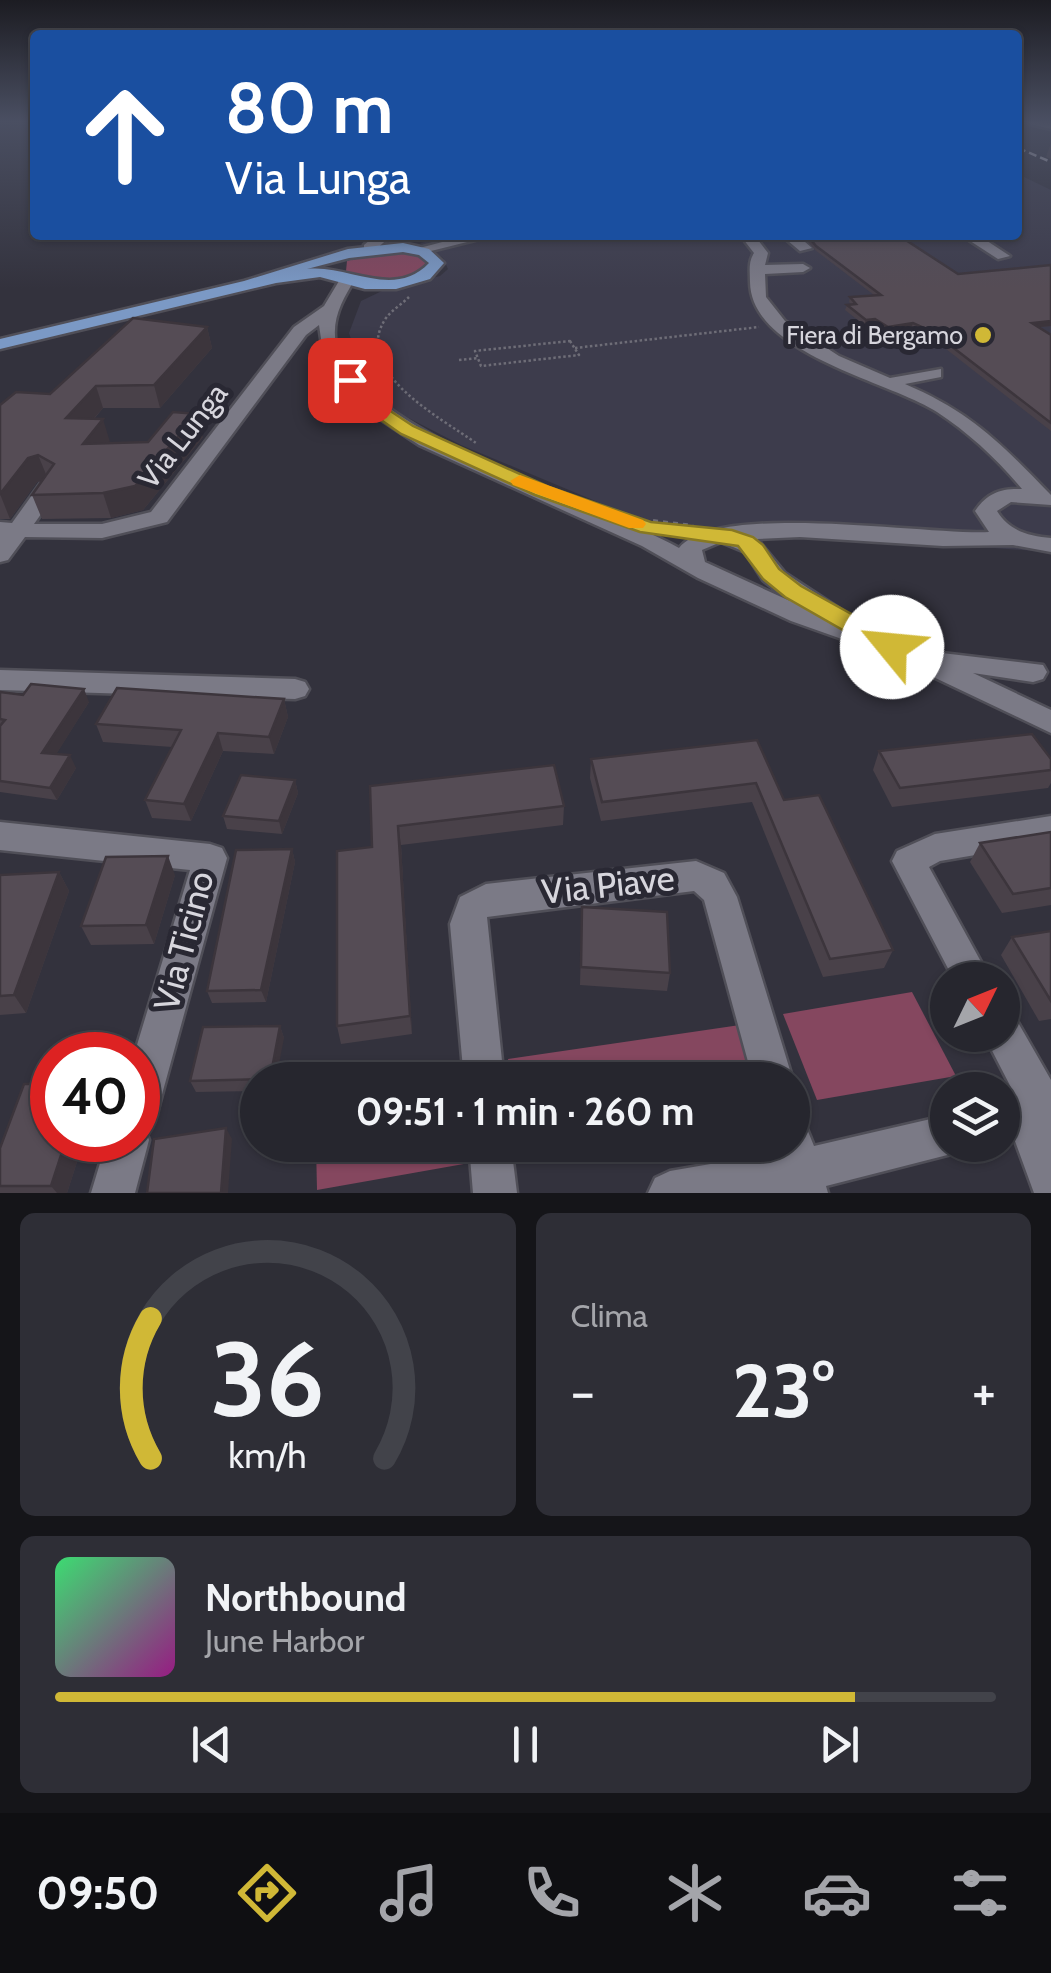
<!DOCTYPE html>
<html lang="it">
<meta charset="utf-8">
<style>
:root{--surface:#26262e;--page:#2e2e36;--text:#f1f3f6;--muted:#a4a5aa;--line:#42434a;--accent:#d0b836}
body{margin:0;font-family:Cabin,sans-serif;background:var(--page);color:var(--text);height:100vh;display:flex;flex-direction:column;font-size:38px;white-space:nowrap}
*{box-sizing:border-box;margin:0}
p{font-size:32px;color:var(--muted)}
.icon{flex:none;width:55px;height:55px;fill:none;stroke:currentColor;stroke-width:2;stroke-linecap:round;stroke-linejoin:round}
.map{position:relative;height:1193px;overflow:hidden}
.details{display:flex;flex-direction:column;gap:20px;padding:20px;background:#151519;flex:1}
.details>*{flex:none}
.top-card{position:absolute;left:30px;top:30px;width:992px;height:210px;border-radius:10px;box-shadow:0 2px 8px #0004,0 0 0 2px var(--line);background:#1a4fa0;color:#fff;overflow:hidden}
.needle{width:65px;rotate:47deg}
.controls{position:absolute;left:930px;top:962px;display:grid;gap:20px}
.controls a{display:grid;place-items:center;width:90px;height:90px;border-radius:50%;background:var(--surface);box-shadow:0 2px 8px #0004,0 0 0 2px var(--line);font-size:50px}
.speed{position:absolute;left:30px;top:1032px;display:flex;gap:20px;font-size:50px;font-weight:700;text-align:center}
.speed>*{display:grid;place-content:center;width:130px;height:130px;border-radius:50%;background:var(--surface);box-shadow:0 2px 8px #0004,0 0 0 2px var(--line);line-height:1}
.speed .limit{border:15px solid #d22;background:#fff;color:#111}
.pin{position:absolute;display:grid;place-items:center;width:85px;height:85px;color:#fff;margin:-42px;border-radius:20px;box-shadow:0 5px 15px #0006}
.me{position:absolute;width:110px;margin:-55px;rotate:298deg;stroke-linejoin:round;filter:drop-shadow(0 0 8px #0008)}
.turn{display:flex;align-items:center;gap:35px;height:210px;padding:0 30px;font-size:45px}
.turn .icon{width:130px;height:130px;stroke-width:2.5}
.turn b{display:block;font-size:70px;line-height:85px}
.big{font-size:75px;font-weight:700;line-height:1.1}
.details .card{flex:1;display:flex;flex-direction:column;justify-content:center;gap:15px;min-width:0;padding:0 35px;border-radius:15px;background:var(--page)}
.details .dial{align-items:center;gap:0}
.dial svg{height:260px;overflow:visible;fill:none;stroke:var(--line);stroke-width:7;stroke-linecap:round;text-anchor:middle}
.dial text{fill:var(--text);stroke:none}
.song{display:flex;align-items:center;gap:30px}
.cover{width:120px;height:120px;border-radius:15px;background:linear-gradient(135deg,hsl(140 70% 55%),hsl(310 70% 35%))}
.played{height:10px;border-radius:5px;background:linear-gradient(90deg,var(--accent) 85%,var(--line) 85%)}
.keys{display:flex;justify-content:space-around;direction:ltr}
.heat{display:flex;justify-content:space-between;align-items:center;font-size:55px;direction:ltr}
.details .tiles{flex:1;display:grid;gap:20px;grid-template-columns:1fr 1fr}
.card:last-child{grid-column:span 2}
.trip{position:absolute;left:240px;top:1062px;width:570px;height:100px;border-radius:50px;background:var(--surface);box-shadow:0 2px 8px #0004,0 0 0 2px var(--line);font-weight:700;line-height:100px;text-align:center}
.dock{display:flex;height:160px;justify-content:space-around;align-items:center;background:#0f0f12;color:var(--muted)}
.dock .icon{width:70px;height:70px}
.dock .active{color:var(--accent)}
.dock b{font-size:45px;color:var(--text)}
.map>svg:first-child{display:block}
.built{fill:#3d3c4c}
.green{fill:#85475f}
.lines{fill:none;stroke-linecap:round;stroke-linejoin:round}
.minor-casing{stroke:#504f58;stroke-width:5}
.major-casing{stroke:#504f58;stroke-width:5}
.path-far1{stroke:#6e6d77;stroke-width:2.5;stroke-dasharray:2.5 2.5;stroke-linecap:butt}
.path{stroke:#6e6d77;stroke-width:4;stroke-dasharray:5 5;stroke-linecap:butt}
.minor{fill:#7b7a86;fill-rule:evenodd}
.major{fill:#7b99c5;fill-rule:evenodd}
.rail{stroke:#c4c3ca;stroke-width:2.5;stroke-dasharray:8 4;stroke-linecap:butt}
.wall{fill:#494149}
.shaded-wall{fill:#3c353c}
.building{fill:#554c55;stroke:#3c353c;stroke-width:2.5}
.route{fill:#d0b836;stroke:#877823;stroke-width:2.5}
.slow{fill:#f59e0b}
.poi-dot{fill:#d0b836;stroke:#292833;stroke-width:4}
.labels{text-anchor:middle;stroke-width:10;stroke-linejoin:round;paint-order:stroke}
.far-poi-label{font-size:25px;fill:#d7d6dd;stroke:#292833;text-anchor:end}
.street-label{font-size:30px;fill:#d7d6dd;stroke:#292833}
.near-street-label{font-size:35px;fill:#d7d6dd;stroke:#292833}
</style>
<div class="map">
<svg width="1051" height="1193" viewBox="0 0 1051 1193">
<rect width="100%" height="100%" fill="#33323d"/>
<path class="built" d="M1018 174 1051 190V552L648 523 461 445 391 409 367 388 349 333 361 301 384 290 440 276 448 269 443 258 420 243 461 235H1018Z"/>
<g class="green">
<path d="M377 250 415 252 428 261 429 266C409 284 368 286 346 271L347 261Z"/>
<path d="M912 992 956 1076 817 1100 783 1014Z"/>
<path d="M740 1025 759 1080H512L508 1059Z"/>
<path d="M316 1145H472L475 1162 317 1190Z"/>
</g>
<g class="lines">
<g class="minor-casing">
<g id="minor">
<path d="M1029 122 1051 123V129L1030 124Z"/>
<path d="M376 235H392L374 251H364V245Z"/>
<path d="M469 235H495L419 254 412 250Z"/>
<path d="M740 235H754L768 253 765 265 803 264 810 268 803 272 765 274 766 297 785 321 839 356 890 378 941 369V377L905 384C973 413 1001 444 1051 495V505L1011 502 997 511C1009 531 1029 536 1051 538V552L1013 545 943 546 800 537 757 539 785 573 843 611 847 617 844 621 888 634 925 651 1043 665 1047 672 1043 679 1033 682 973 673 1051 710V733L887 655 791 621 698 578 642 546 419 445 368 411 338 380 324 359 319 325 306 335 167 522 102 538 25 537 8 560 0 562V522L12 523 40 484 48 483 59 489 34 524H102L151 512 294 327 324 306 342 276 347 274 355 279C343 299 331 319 336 344 357 432 601 504 679 548 717 501 926 535 989 532L975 511C987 493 1001 488 1022 489 998 460 969 433 937 412 889 381 751 354 750 282 750 272 748 262 754 253ZM721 542 745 552 763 580 790 601 705 562 702 550Z"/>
<path d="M781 235H797L812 248 800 251Z"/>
<path d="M961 235H978L1010 256 998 259Z"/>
<path d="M0 670 295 679 305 682 309 689 305 696 295 699 0 690Z"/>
<path d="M1051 816V842L940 861 929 867 991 980H954L892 861 897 851 935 834Z"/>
<path d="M0 822 210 844 222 848 227 858 158 1109 152 1123 144 1127 149 1140 135 1193H91L107 1140H138V1055H134L190 870 0 850Z"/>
<path d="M696 861 724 873 737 897 793 1080 792 1081 753 1080 704 900 694 891 487 917 504 1080H464L450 924 460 897 486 884Z"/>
<path d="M1002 1014 1016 1019 1051 1080V1193H1034L1008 1122 1014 1107 1020 1105 984 1035H1002Z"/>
<path d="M948 1115V1145H965L963 1151 826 1186 828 1193H648L655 1178 670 1171 774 1153 771 1145H792V1123L807 1129 814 1146Z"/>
<path d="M469 1145H511L517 1193H473Z"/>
</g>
</g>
<g class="major-casing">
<path id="major" d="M403 243 429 249 444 263 430 279 396 289H365L320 277 276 283 0 349V339L244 281 348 249ZM403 252 419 255 429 263C394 300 347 264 307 269L349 258Z"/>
</g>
<g class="path-far1">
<path d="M409 297C402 304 392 310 386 318 350 371 441 418 476 443"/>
<path d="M570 341 579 355 481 366 475 351Z"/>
<path d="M575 348 759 327"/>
<path d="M459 360 478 358"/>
</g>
<path class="path" d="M653 521 693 526"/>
<use href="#minor" class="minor"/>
<use href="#major" class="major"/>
<path class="rail" d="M1018 148 1051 162"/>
</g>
<g class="wall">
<path d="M1051 143V159L1046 157Z"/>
<path d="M802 235H898L958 274 1051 326 1038 327 1051 335V431L932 338 911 329 886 332 874 324 864 325 845 310 847 305 851 304 849 302 850 297 874 295 815 250Z"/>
<path d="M207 327 212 348 160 408H103L94 419 110 443 148 442 203 437 143 510 111 518 42 519 32 495 42 481 37 482 10 519H0V405L50 394Z"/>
<path d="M0 692 89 702 56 754 76 768 57 800 0 792Z"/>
<path d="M284 699 288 717 274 754 223 751 191 821 152 818 145 800 172 747 103 742 96 724Z"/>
<path d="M757 740 784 800 893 950 884 968 823 977 752 802 601 821 590 778 591 759Z"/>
<path d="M879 751 1051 759V783L1048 788 892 807 873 770Z"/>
<path d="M295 780 298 793 282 834 227 829 223 816Z"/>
<path d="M370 786 564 806 563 825 401 845 412 1034 341 1044 337 1026 372 847Z"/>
<path d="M1051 832V905L1002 913 970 862 980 843Z"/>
<path d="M292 849 295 862 266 1002 212 1003 207 991Z"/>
<path d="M59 872 69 891 26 1013 0 1015V875Z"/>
<path d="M175 875 154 944 91 945 81 926Z"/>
<path d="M582 907 670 973 667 991 580 985Z"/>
<path d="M1051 931V1019L1039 1021 1001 955 1012 937Z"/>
<path d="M280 1026 284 1038 258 1080V1091L196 1092 190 1081Z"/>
<path d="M52 1140H84L67 1193H0V1148Z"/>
</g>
<g class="shaded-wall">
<path d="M875 319 874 324 864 325 866 320Z"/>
<path d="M1051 321V326L1030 328 1032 323Z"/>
<path d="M913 323 911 329 886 332 888 327Z"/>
<path d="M207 327 212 348 160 408 154 385Z"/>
<path d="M96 386 103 408 74 441 66 418Z"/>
<path d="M198 414 203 437 143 510 111 518 103 493Z"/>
<path d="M103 419 110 442 91 468 83 444Z"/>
<path d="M38 455 48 479 37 482 10 519 0 494 28 458Z"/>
<path d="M84 689 89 702 49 766 42 753Z"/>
<path d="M284 699 288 717 274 754 269 737Z"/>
<path d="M218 733 223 751 191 821 184 804Z"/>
<path d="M70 755 76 768 57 800 50 788Z"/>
<path d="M295 780 298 793 282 834 279 821Z"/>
<path d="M398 826 401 845 412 1034 410 1016Z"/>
<path d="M292 849 295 862 266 1002 261 990Z"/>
<path d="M168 856 175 875 154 944 146 925Z"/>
<path d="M59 872 69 891 26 1013 14 995Z"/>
<path d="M280 1026 284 1038 276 1080H270Z"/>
<path d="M226 1128 232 1139 228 1193H221Z"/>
<path d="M66 1140H84L67 1193H57L51 1186Z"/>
</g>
<g class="building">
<path d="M807 235H898L958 274 1051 265V321L1032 323 1051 335V423L933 332 913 323 888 327 875 319 866 320 847 305 856 304 850 297 881 295 816 246Z"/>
<path d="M133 318 207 327 154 385 96 386 66 418 103 419 83 444 148 442 173 412 198 414 135 486 103 493 32 495 54 464 38 455 28 458 0 494V405L16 392 50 394Z"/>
<path d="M31 684 84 689 42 753 70 755 50 788 0 781V726L5 720 0 719V692L23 695Z"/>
<path d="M117 688 284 699 269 737 218 733 184 804 145 800 181 730 96 724Z"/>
<path d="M1032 734 1051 759V770L900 788 879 751Z"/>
<path d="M757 740 784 800 819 795 893 950 830 959 756 783 602 802 591 759Z"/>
<path d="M554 765 564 806 398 826 410 1016 337 1026V851L372 847 370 786Z"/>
<path d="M241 775 295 780 279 821 223 816Z"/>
<path d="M1051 832V888L1013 894 980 843Z"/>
<path d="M292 849 261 990 207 991 236 850Z"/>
<path d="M168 856 146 925 81 926 106 857Z"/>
<path d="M59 872 14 995 0 996V875Z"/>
<path d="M582 907 667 912 670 973 581 967Z"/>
<path d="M1051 931V1001L1012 937Z"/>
<path d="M280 1026 270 1079 190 1081 203 1027Z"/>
<path d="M24 1084H52V1140H66L51 1186H0V1148Z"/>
<path d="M226 1128 221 1193H147L154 1139Z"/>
</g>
<linearGradient id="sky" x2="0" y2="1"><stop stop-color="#1c1c22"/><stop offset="0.42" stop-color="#4a4f62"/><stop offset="1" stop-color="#4a4f62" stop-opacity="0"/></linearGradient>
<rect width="1051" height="289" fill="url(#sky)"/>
<path class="route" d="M344 376H355L386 408 413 426 549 487 651 522 732 530 753 537 763 545 779 569 801 586 900 641 904 647 892 655 883 653 785 597 763 579 738 546 640 532 535 495 401 434 374 415 344 384Z"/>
<path class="slow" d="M520 475 643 520 646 524 643 528H629L513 485 510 481Z"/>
<circle class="poi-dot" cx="983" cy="335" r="10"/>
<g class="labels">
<g class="far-poi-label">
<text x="963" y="344">Fiera di Bergamo</text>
</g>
<g class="street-label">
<text transform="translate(183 436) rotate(-52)" y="10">Via Lunga</text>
</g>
<g class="near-street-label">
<text transform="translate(608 885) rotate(-6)" y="12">Via Piave</text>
<text transform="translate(184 941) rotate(-75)" y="12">Via Ticino</text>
</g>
</g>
</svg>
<div class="controls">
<a><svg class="needle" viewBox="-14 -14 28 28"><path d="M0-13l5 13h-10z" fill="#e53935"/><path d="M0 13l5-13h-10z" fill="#a4a5aa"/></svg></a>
<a><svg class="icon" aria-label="layers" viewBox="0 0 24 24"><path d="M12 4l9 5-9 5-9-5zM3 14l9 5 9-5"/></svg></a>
</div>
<div class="speed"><div class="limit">40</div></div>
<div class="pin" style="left:350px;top:380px;background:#d93025"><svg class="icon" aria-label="arrive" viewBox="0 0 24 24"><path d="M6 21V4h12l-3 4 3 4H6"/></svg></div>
<svg class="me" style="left:892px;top:647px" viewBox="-20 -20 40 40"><circle r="19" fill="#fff"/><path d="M0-13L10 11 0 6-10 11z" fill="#d0b836"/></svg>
<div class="trip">09:51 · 1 min · 260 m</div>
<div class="top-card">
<div class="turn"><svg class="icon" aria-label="ahead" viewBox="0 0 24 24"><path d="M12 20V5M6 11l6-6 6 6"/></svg><div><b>80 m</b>Via Lunga</div></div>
</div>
</div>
<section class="details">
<div class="tiles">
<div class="card dial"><svg viewBox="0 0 100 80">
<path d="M14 69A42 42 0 1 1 86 69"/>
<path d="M14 69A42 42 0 0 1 14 26" stroke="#d0b836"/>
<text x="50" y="56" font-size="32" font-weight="700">36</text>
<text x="50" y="72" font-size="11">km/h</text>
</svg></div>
<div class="card"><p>Clima</p>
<div class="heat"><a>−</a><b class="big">23°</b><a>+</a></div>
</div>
<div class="card">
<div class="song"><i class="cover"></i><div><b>Northbound</b><p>June Harbor</p></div></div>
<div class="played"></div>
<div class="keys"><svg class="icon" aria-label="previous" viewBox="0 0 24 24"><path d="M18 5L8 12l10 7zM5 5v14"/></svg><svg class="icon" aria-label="pause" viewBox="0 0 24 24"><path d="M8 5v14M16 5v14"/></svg><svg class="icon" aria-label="next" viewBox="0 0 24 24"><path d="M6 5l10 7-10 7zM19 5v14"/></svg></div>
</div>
</div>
</section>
<nav class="dock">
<b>09:50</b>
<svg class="icon active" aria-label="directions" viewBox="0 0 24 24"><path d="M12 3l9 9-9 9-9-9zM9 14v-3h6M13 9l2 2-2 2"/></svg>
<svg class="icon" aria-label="music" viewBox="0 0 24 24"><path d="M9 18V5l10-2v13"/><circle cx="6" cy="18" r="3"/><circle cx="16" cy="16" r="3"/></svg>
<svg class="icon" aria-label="phone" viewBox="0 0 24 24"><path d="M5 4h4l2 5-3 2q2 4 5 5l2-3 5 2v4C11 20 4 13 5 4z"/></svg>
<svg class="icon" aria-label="climate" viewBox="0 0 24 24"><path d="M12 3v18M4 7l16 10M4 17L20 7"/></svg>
<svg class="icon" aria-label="car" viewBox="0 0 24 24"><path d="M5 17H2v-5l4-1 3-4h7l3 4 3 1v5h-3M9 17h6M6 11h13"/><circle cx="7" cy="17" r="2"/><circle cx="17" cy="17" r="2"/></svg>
<svg class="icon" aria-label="filters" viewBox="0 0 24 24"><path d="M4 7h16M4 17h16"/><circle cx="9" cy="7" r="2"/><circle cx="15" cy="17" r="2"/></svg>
</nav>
